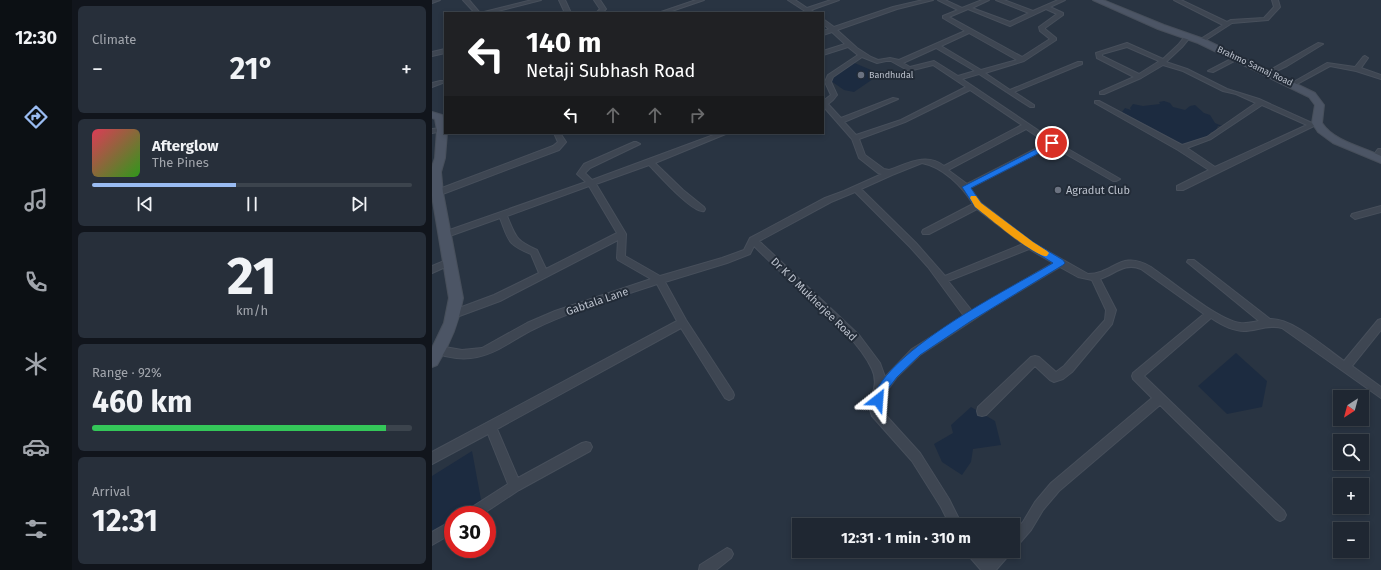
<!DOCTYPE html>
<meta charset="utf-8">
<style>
:root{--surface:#1f2732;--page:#272f3a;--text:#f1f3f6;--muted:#a1a5ac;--line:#3c444d;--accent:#9abcf2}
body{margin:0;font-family:"Fira Sans",sans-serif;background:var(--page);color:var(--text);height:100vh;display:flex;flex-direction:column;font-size:15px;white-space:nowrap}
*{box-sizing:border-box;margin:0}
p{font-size:13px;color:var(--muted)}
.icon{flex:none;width:22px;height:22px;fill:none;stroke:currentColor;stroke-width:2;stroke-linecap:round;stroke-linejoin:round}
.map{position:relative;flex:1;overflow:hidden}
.panel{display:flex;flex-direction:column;gap:6px;padding:6px;background:#11151c;width:360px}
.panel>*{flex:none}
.hud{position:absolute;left:12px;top:12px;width:380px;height:122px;border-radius:0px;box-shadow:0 2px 6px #0003,0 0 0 1px var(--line);background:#202124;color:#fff;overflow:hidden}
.needle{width:26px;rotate:216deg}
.fabs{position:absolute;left:901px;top:390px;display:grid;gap:8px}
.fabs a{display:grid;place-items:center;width:36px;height:36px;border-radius:0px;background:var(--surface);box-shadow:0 2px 6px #0003,0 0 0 1px var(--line);font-size:20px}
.speed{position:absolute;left:12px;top:506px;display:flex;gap:8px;font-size:20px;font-weight:700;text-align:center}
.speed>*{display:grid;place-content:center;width:52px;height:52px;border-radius:50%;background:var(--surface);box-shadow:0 2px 6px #0003,0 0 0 1px var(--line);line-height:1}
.speed .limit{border:6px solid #d22;background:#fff;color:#111}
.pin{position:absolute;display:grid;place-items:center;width:34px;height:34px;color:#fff;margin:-17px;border:2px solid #fff;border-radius:50%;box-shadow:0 1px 4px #0007}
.me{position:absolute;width:44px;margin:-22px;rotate:28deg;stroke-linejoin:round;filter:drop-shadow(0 0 3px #0008)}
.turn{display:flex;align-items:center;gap:14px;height:84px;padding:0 16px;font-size:18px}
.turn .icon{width:52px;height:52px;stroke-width:2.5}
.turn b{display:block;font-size:28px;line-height:34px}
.lanes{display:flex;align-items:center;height:38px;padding:0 16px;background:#0003;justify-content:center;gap:20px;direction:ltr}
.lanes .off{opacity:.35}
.big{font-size:30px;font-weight:700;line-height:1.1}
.panel .tile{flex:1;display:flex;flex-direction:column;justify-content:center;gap:6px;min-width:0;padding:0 14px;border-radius:6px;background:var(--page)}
.panel .dial{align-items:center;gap:0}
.dial b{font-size:52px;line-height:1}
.song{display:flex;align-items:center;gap:12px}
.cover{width:48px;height:48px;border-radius:6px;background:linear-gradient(135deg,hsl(350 70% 55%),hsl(110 70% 35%))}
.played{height:4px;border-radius:2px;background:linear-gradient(90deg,var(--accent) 45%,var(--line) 45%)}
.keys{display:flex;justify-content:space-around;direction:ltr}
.heat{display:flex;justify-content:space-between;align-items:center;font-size:22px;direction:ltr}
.charge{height:6px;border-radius:3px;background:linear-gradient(90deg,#34c759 92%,var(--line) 0)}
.trip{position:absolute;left:360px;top:518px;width:228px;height:40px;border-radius:0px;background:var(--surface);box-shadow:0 2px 6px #0003,0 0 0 1px var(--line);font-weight:700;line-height:40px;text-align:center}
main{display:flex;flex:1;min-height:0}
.tab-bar{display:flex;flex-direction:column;width:72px;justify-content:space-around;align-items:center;background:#0c1014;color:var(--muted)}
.tab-bar .icon{width:28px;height:28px}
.tab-bar .selected{color:var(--accent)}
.tab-bar b{font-size:18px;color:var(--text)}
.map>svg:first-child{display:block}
.water{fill:#1c2b40}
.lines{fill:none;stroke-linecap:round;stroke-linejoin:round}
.street-casing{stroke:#474f5b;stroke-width:2}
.secondary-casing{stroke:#474f5b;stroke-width:2}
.street{fill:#3e4652;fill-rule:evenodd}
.secondary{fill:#4c5565;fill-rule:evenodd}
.route{fill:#1a73e8;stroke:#114b97}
.slow{fill:#f59e0b}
.worship-dot{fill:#6b7280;stroke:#222b37;stroke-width:1.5}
.labels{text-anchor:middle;stroke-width:4;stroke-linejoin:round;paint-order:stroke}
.far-street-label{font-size:9px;fill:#bbc1cc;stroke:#222b37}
.far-poi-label{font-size:9px;fill:#bbc1cc;stroke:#222b37;text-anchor:start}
.poi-label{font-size:11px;fill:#bbc1cc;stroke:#222b37;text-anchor:start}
.street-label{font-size:11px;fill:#bbc1cc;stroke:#222b37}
</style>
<main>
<nav class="tab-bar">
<b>12:30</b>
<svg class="icon selected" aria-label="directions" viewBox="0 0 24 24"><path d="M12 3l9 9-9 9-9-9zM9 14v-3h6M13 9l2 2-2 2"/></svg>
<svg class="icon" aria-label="music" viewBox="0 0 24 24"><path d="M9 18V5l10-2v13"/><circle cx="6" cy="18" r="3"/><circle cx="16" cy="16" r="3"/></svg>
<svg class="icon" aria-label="phone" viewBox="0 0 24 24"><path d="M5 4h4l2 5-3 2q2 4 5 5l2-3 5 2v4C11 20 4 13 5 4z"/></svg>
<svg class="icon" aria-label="climate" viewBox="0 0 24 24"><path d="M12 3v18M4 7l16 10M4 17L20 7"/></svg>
<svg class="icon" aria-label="car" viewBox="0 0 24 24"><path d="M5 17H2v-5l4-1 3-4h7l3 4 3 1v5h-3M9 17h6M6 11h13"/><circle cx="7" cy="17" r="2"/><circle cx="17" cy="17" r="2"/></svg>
<svg class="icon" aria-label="filters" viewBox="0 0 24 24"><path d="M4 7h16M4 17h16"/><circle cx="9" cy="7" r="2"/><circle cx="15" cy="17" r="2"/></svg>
</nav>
<section class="panel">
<div class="tile"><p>Climate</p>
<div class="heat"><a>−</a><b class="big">21°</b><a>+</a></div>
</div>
<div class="tile">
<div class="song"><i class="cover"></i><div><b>Afterglow</b><p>The Pines</p></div></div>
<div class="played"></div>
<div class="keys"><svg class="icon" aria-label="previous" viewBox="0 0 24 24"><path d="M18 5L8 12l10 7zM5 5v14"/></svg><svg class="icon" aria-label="pause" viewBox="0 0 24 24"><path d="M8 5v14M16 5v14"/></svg><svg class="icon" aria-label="next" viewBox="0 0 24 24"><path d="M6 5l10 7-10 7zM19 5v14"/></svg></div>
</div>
<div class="tile dial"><b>21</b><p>km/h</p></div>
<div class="tile"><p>Range · 92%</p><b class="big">460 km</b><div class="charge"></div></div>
<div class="tile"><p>Arrival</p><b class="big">12:31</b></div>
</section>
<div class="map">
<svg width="949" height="570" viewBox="0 0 949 570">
<rect width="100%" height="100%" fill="#293442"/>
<g class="water">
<path d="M420 62 444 72 441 79 422 92 412 90 399 81 408 71Z"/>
<path d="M732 101 738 103 741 107 753 110 758 106 763 105 772 113 778 115 783 123 790 126H786L783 132H779L775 138C765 139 757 144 747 145L690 112 693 108 699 110 698 108 701 104 711 106 728 104 727 102Z"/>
<path d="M804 353 835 381 830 407 795 414 766 386Z"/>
<path d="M539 407 563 421 569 445 541 449 539 462 530 475 510 462 502 444 521 433 519 425Z"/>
<path d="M40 451 50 505 35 515H21V524L0 537V476Z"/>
</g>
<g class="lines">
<g class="street-casing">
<g id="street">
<path d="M0 0H8L0 3Z"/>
<path d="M31 0H37L48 13 100 0H109L58 13H43Z"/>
<path d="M127 0H133L139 13H133Z"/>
<path d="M162 0H168L174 9 170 13H164L168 9Z"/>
<path d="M264 0H272L234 13H226Z"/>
<path d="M356 0H363L375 8 399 0H407L379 10 383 13H376Z"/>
<path d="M491 0H501L465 9 405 30 425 48 439 57 446 60 458 58 467 60 533 31 511 18V16L526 10 506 0H513L530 8 550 0H557L540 8 578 22 597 13 564 0H572L601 11 626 0H633L618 7 631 13V15L613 28V29L624 38V40L592 61 553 73 578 90 646 62H650V64L582 92 602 105V107H598L547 74 530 79 622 141 688 179 684 181H681L620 146 538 188 549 203 601 243 656 274C682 274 688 249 719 267 739 281 786 320 808 323 814 324 821 322 827 321L755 262 756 260H762L838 319C861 318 893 348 912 361L946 320 949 319V330L920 366 949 387V398L850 328C837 324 824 331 812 331 801 331 788 324 779 318L712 376 852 511 854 515 852 519 848 521 844 519 728 405 627 491 611 510 599 530 585 546 581 548V533L591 522 603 502 619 483 720 398 701 379 700 376 701 373 772 314 709 269C693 262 683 274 668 279L684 310 680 324 640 372 631 379 622 382 618 380 603 366 554 415 550 416 546 415 545 411 546 407 599 357 603 356 607 357 624 372 632 366 673 320 674 310 660 280 646 277 628 267 558 309 488 355 465 377 452 395 449 410 488 453 517 499 530 525H518L509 507 480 461 440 416C433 401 449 388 440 369 426 339 388 308 364 286 349 273 336 260 322 246L318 254 295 263 233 282 254 320 301 392 302 395 301 398 297 400 293 398 249 328 65 429 86 478 150 443 154 442 158 443 160 447 158 451 87 490 49 515H32L34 511 76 484 56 434 0 464V452L245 321 225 284C184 298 141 310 102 329 83 338 66 353 45 357 32 360 16 358 4 353L2 350 4 347 7 346 30 350 50 348 95 323 123 311 219 279 186 260 185 258 186 240 68 301 22 318 19 317 17 314 19 311 62 295 107 273 99 254C75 244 77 241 68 218L12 238 9 237 8 235 9 233 154 182 145 174 152 164 202 142H204L208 144 158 168 153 173 160 180 287 133H296L223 163 251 190 272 207 273 209 272 211C261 214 226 174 217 165L164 184 194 234 193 256 228 276 290 258 312 250 318 238 393 198 412 191 450 174 446 173 427 158 420 139 391 106V101L399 95 393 82 396 75 426 55 416 47 391 55V51L413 44 400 32 391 35V31L397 29 391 24V19L402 27 461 7ZM536 9 578 26 614 9 625 14 607 27 608 31 618 39 590 57 517 17ZM537 33 585 60 549 70 509 46ZM504 48 543 71 526 76 502 61 478 67 471 63ZM430 57 445 63 454 61H459L477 71 501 65 534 87 469 120 424 135 412 122 466 99 461 98 409 118 396 104 401 100 405 95 399 82 401 77ZM538 90 590 125 512 166C494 152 475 164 457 170L452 169 433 155 427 139 473 122ZM594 129 615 143 535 184 516 170ZM490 163C511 167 530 186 541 204L491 230 490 232 491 234H497L545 209 591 244 513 276 484 243 429 189 460 175ZM157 186 185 233 114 269 105 250C83 240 84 237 75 216ZM423 192 478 247 496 267 532 316 480 349 453 377 448 363 427 335 327 241 399 202ZM597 249 621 263 540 311 516 281Z"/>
<path d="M742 0H749L795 22 799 20 832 18 842 7 840 0H846L848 7 836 20 800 23 769 43 767 42V40L791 25Z"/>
<path d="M754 35 759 36 750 47 734 62 755 69 795 89 827 99 880 123 885 121 888 123 751 190H745V186L777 170 746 150 663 103V101H667L750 145 775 137 824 103 804 94 791 91 751 71 731 65 709 78 672 94H668V92L702 77 665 58 664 53 695 43 731 59 746 45ZM695 47 727 61 726 62 707 74 670 56V54ZM830 105 875 125 783 167 755 148 779 139Z"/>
<path d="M886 43 891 44 855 66 838 74 833 73Z"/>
<path d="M13 49V53L0 56V52Z"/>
<path d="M933 56 936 58 929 68 949 75V79L924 71 898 66 863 85 858 84 895 63 923 67 931 57Z"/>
<path d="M803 57 808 58 781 72 776 71Z"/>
<path d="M8 81H12L13 82 0 87V83Z"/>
<path d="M10 128 13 129 12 131 0 133V129Z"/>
<path d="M122 133H128L134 142 127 150 8 195 5 196 1 193 2 191 121 146 126 142Z"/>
<path d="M946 149H949V156L947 159H941L940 157Z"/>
<path d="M949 206V212L923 219 919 216 920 214Z"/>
<path d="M17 259 20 260 21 262 20 264 0 273V266Z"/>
<path d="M21 520V533L0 545V532Z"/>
<path d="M295 548 299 550 301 554 299 558 284 570H267L268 565Z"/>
<path d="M534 551H549L557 559 564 551H579L577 555 564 570H549L536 555Z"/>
</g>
</g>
<g class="secondary-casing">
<g id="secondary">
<path d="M661 0H671L732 25 772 39 883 93 892 105 890 123C903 142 929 146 949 156V163L901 143 886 132 880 123 883 105 877 97 766 43 726 29Z"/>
<path d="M0 112 10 115 13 122V133H15L13 158 9 172 11 193 31 298C27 323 18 344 5 365L0 367V348L12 323 17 298 0 196V167L3 158 5 130 3 119 0 118Z"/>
</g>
</g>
<use href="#street" class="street"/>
<use href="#secondary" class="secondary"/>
</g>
<path class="route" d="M620 141 624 143 623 145 539 188 549 203 601 242 631 260 633 263 631 265 539 321 488 355 465 377 453 393 450 403 446 404 442 403 440 400C456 349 575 290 621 263L595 247 543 207 530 187Z"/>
<path class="slow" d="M539 196H544L549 203 601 242 615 251 617 253 615 256C605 259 554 215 543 207L538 198Z"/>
<g class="worship-dot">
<circle cx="429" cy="75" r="4"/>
<circle cx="626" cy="190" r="4"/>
</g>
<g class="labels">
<g class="far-street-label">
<text transform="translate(823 66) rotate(25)" y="3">Brahmo Samaj Road</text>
</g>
<g class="far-poi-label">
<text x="437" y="78">Bandhudal</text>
</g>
<g class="poi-label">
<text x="634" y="194">Agradut Club</text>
</g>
<g class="street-label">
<text transform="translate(382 299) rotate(44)" y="4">Dr K D Mukherjee Road</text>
<text transform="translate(165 301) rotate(-19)" y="4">Gabtala Lane</text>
</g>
</g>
</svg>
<div class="fabs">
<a><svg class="needle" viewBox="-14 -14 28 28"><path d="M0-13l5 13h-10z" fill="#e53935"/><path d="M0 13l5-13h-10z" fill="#a1a5ac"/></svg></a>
<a><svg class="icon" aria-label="search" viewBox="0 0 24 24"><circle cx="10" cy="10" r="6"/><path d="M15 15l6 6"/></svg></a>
<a>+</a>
<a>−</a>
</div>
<div class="speed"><div class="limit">30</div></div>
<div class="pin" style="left:620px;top:143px;background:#d93025"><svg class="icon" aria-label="arrive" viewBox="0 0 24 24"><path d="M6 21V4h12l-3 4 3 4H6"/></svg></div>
<svg class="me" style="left:446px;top:400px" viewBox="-20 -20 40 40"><path d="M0-17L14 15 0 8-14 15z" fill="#1a73e8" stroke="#fff" stroke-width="4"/></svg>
<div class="trip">12:31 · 1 min · 310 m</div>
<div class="hud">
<div class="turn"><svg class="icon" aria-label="left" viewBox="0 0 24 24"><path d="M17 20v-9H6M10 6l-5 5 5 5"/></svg><div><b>140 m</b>Netaji Subhash Road</div></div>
<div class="lanes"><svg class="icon" aria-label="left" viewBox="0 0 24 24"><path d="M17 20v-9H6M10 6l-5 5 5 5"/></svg><svg class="icon off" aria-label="ahead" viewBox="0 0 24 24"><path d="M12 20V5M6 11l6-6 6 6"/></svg><svg class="icon off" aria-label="ahead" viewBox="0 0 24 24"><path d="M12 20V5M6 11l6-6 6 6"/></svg><svg class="icon off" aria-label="right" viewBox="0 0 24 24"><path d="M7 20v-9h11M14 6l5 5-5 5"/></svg></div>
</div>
</div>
</main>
